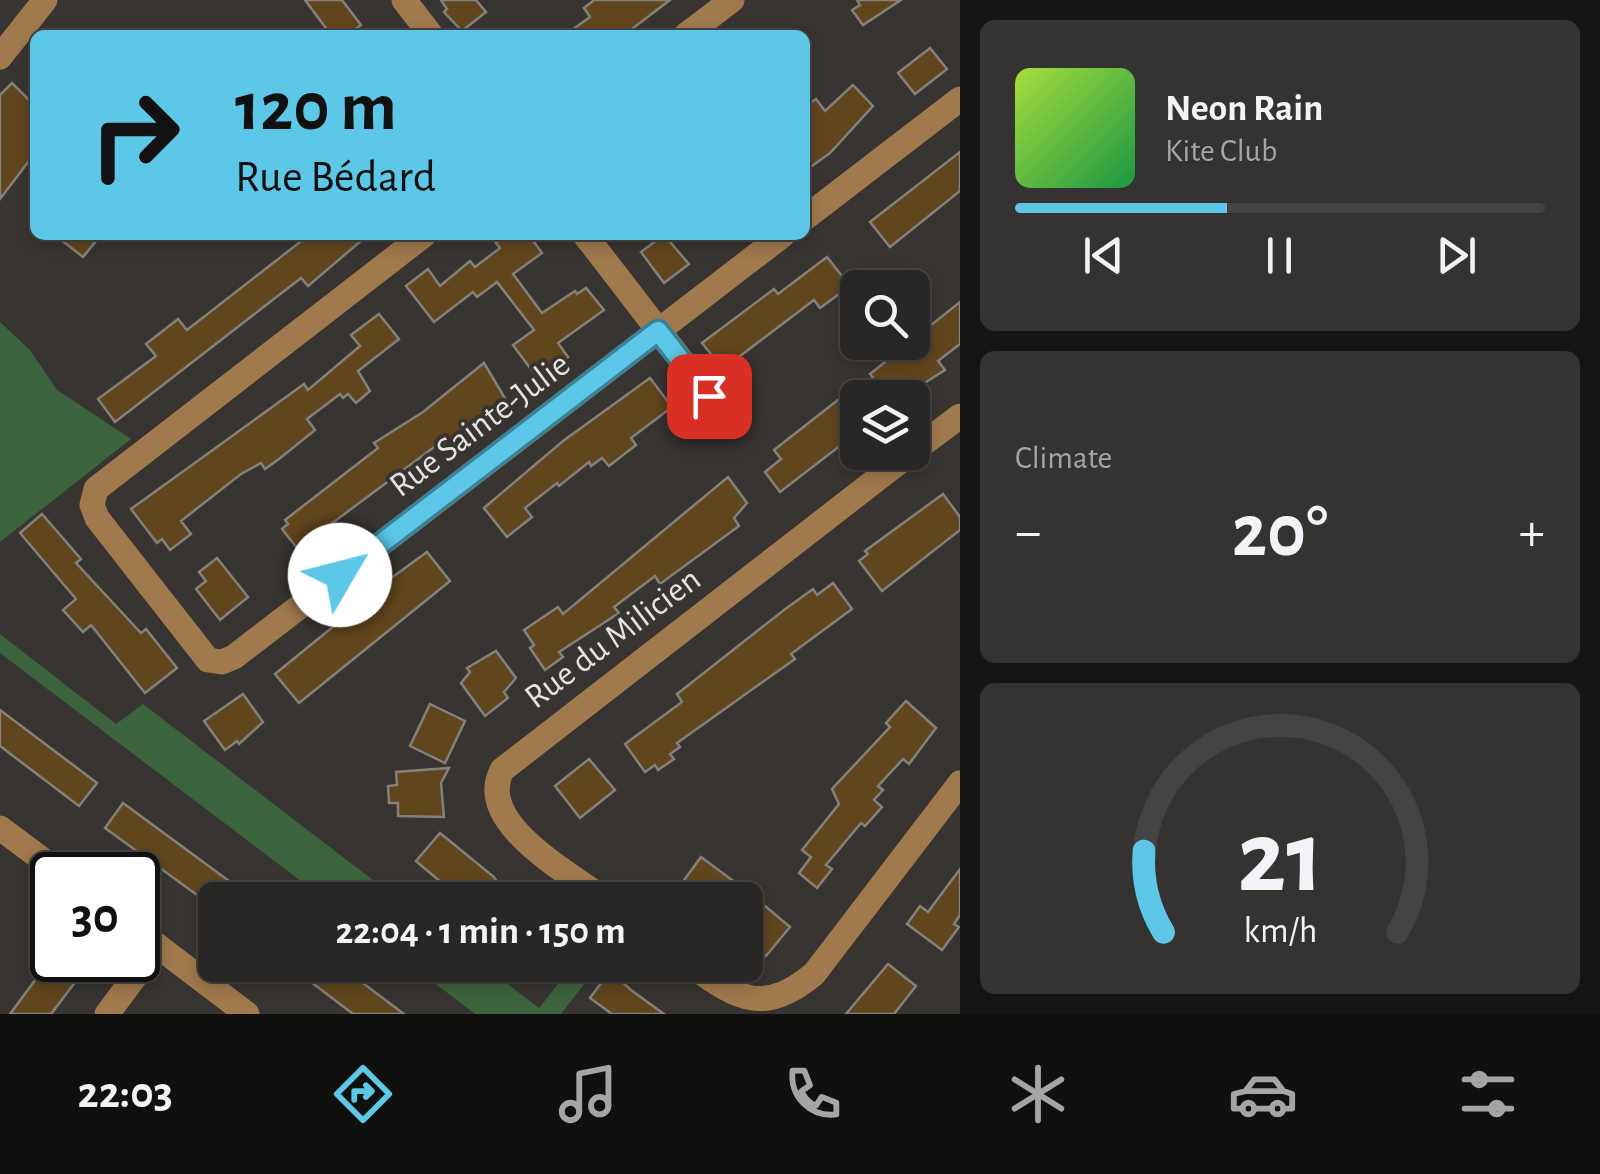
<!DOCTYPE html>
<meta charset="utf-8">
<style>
:root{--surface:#292725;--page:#353332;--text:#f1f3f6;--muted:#a5a5a7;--line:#454442;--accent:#5dc7e8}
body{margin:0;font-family:"Alegreya Sans",sans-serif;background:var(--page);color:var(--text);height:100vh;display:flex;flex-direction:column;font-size:38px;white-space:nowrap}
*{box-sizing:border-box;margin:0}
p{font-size:32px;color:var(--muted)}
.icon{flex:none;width:55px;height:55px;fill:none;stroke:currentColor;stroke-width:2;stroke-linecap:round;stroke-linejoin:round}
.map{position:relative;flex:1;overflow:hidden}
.details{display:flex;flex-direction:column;gap:20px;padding:20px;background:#171514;width:640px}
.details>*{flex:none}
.top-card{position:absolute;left:30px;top:30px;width:780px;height:210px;border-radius:15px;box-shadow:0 5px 15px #0003,0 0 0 2px var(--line);background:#5dc7e8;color:#111;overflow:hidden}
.fabs{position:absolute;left:840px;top:270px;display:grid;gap:20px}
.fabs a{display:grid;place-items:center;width:90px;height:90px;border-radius:15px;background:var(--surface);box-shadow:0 5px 15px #0003,0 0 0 2px var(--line);font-size:50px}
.speed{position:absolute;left:30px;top:852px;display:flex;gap:20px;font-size:50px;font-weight:700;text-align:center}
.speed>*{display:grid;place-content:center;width:130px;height:130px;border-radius:50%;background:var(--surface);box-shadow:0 5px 15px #0003,0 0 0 2px var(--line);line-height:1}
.speed .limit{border:5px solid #111;border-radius:15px;background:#fff;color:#111}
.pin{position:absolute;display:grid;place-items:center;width:85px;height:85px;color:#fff;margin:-42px;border-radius:20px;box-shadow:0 5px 15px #0006}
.me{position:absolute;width:110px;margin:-55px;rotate:53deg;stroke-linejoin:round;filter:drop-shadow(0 0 8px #0008)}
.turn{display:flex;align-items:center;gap:35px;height:210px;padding:0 40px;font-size:45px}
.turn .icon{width:130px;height:130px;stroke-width:2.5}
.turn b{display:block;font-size:70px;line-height:85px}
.big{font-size:75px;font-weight:600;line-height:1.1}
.details .widget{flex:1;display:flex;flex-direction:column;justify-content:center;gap:15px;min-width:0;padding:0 35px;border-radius:15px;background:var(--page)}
.details .dial{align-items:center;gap:0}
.dial svg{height:260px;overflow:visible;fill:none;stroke:var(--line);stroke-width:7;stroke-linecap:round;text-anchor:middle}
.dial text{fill:var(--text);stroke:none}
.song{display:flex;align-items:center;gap:30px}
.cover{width:120px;height:120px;border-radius:15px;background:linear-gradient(135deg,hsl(80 70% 55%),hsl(140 70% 35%))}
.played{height:10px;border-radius:5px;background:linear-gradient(90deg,var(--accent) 40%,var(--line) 40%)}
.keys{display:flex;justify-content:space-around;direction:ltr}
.heat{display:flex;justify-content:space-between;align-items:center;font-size:55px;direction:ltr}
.trip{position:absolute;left:198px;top:882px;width:565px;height:100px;border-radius:15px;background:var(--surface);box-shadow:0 5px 15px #0003,0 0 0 2px var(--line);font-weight:600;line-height:100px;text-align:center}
.dock{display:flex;height:160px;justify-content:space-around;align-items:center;background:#10100f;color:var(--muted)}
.dock .icon{width:70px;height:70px}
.dock .active{color:var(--accent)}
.dock b{font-size:45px;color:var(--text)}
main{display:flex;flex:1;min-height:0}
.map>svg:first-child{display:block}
.green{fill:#3c653d}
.building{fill:#61451d;stroke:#84817c;stroke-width:2.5}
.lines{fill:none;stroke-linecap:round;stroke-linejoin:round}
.minor{stroke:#a0794d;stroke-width:25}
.route-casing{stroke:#3c8197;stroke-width:25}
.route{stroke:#5dc7e8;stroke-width:18}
.labels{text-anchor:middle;stroke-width:8;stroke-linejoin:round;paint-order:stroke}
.street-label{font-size:35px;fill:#e6e4e2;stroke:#373431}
</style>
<main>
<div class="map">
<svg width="960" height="1014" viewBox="0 0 960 1014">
<rect width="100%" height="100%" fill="#373431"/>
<g class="green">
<path d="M0 322 30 350 57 390 131 439 0 542Z"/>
<path d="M0 634 116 724 143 704 399 900H326L0 653Z"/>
<path d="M411 965H483L539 1008 573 965H599L561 1014H475Z"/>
</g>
<g class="building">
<path d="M305 0H342L361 25 347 35H331Z"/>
<path d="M441 0H476L486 12 462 31 444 12 447 9Z"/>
<path d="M594 0H670L624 35H565L590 17 584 8Z"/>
<path d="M857 0H901L863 25 852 10 860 5Z"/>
<path d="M930 48 947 69 915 94 898 73Z"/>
<path d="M12 83 35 106V153L0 199V95Z"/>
<path d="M853 85 873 106 830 153 805 171V107L816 99 825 111Z"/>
<path d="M960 152V191L890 247 870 222Z"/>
<path d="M55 235H101L83 257Z"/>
<path d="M309 235H368L308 286 301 278 115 422 98 399 156 356 146 344 178 319 187 330Z"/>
<path d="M507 235H529L542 253 513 274 542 313 575 291 577 294 586 288 604 310 558 343 568 357 538 379 513 345 534 330 497 282 477 297 473 292 434 322 406 286 428 269 440 286 470 261 475 267 500 248 496 243Z"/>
<path d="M664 235 689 264 664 283 641 252Z"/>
<path d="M827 257 850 286 820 308 814 300 723 369 702 343 774 289 778 294Z"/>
<path d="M960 302V344L938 361 945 370 901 398H858V432L780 492 765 472 781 459 774 450 843 396 847 400 875 380 870 374Z"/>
<path d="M379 314 399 339 358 371 370 391 356 403 348 394 343 398 340 394 307 419 315 430 279 459 265 469 261 463 241 474 181 521 191 534 170 550 162 539 157 543 131 509 304 384 308 390 360 346 351 335Z"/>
<path d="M484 363 506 400 441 450 437 445 323 530 328 537 304 557 282 529 288 524 285 520 378 448 374 443 423 412Z"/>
<path d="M650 378 672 407 631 438 636 445 609 466 602 458 591 466 589 462 559 486 557 483 525 508 532 517 507 537 484 508 563 441Z"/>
<path d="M728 477 747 503 734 518 739 526 660 584 655 576 614 607 619 613 559 652 563 657 545 670 530 648 534 645 524 630 558 607 563 614Z"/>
<path d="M943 494 960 517V530L882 591 859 561 868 554 865 551Z"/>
<path d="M42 514 81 559 76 563 141 633 146 629 177 668 145 693 91 625 83 632 63 610 76 599 20 533Z"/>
<path d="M427 552 450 581 299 703 275 674 361 604 359 594 379 578 383 584Z"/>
<path d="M217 558 248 597 220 620 196 589 206 581 199 572Z"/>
<path d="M833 583 852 609 791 654 795 659 677 743 680 747 670 754 674 759 658 770 655 765 645 772 625 744 682 702 677 694 784 610 813 589 817 595Z"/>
<path d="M496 651 516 678 504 692 508 698 485 716 461 683 470 672 467 668Z"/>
<path d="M243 694 263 722 239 744 237 741 225 750 204 721Z"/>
<path d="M906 701 936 728 909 764 903 759 878 786 883 790 874 800 882 807 865 826 861 823 826 865 832 869 817 888 799 873 811 857 802 850 839 804 832 789 890 727 886 723Z"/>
<path d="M430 704 465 721 445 763 410 746Z"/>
<path d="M0 710 97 783 79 806 0 746Z"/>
<path d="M589 759 615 790 580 818 555 786Z"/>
<path d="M449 768 441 783 444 817 398 816V803H389L388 786 397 785 396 772Z"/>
<path d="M123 803 210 867 255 900H204L105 828Z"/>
<path d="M440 833 494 877 508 900H462L416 861Z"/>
<path d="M701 857 732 880 718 900H688L676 891Z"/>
<path d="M960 869V915L954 924 959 927 942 950 907 924 920 906 928 912Z"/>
<path d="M758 900 790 927 766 956 745 937V916Z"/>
<path d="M50 960H92L51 1014H10Z"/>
<path d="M888 964 916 986 894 1014H846Z"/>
<path d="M310 965H339L404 1014H353L303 976Z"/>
<path d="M610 971 631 990 664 1014H612L590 998Z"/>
</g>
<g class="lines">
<g class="minor">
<path d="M404 0 431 35"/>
<path d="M686 35 732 0"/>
<path d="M0 57 45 0"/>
<path d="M805 218 960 99"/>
<path d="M424 235 96 489 92 505 97 518 208 660 222 662 234 657 783 235"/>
<path d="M585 235 709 396"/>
<path d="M912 452 960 416"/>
<path d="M0 828 63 875"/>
<path d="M605 900C570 873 474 823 502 770L912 452"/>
<path d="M138 931 247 1014"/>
<path d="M691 965C739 1001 765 1014 814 974L960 783"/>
<path d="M107 1014 158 946"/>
</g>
</g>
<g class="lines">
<g class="route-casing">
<path id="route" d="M340 575 658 331 709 396"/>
</g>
<use href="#route" class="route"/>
</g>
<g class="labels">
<g class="street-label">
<text transform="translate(479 424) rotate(-37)" y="12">Rue Sainte-Julie</text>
<text transform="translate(612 637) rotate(-37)" y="12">Rue du Milicien</text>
</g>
</g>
</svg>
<div class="fabs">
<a><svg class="icon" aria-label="search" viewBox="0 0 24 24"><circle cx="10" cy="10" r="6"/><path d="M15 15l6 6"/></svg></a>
<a><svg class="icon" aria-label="layers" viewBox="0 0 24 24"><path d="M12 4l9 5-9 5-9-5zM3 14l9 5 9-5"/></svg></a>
</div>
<div class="speed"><div class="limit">30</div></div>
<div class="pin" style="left:709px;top:396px;background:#d93025"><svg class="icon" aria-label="arrive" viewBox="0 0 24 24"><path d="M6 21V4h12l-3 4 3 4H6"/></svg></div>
<svg class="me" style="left:340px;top:575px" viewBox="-20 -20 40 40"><circle r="19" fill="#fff"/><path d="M0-13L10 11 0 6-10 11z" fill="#5dc7e8"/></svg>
<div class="trip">22:04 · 1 min · 150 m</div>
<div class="top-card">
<div class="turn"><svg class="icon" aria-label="right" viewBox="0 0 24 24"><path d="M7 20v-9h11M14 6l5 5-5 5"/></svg><div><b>120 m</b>Rue Bédard</div></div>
</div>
</div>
<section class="details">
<div class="widget">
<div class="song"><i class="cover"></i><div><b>Neon Rain</b><p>Kite Club</p></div></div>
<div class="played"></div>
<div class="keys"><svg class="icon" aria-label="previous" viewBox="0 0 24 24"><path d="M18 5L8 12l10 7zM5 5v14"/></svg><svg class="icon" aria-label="pause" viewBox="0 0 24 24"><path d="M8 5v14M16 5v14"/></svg><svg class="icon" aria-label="next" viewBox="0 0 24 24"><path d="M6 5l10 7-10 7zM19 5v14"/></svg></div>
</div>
<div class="widget"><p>Climate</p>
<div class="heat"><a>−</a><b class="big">20°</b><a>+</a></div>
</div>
<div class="widget dial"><svg viewBox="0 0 100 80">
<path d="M14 69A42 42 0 1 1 86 69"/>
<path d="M14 69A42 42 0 0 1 8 44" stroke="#5dc7e8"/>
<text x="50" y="56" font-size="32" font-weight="700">21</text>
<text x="50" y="72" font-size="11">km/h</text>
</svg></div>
</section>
</main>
<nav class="dock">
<b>22:03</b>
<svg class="icon active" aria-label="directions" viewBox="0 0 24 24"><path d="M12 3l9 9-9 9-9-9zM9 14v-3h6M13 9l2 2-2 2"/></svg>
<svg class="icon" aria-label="music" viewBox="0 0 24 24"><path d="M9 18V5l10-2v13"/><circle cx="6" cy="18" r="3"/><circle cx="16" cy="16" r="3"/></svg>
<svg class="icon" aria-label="phone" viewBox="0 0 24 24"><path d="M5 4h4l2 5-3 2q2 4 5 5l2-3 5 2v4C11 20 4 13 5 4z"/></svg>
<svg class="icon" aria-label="climate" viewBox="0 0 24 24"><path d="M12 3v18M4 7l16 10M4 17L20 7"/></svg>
<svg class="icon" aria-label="car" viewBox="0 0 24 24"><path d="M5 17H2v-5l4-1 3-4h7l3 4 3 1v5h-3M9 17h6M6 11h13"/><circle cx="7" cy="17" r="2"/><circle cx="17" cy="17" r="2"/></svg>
<svg class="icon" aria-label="filters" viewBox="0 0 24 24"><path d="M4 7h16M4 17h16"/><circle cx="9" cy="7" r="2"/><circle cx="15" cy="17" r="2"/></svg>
</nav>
